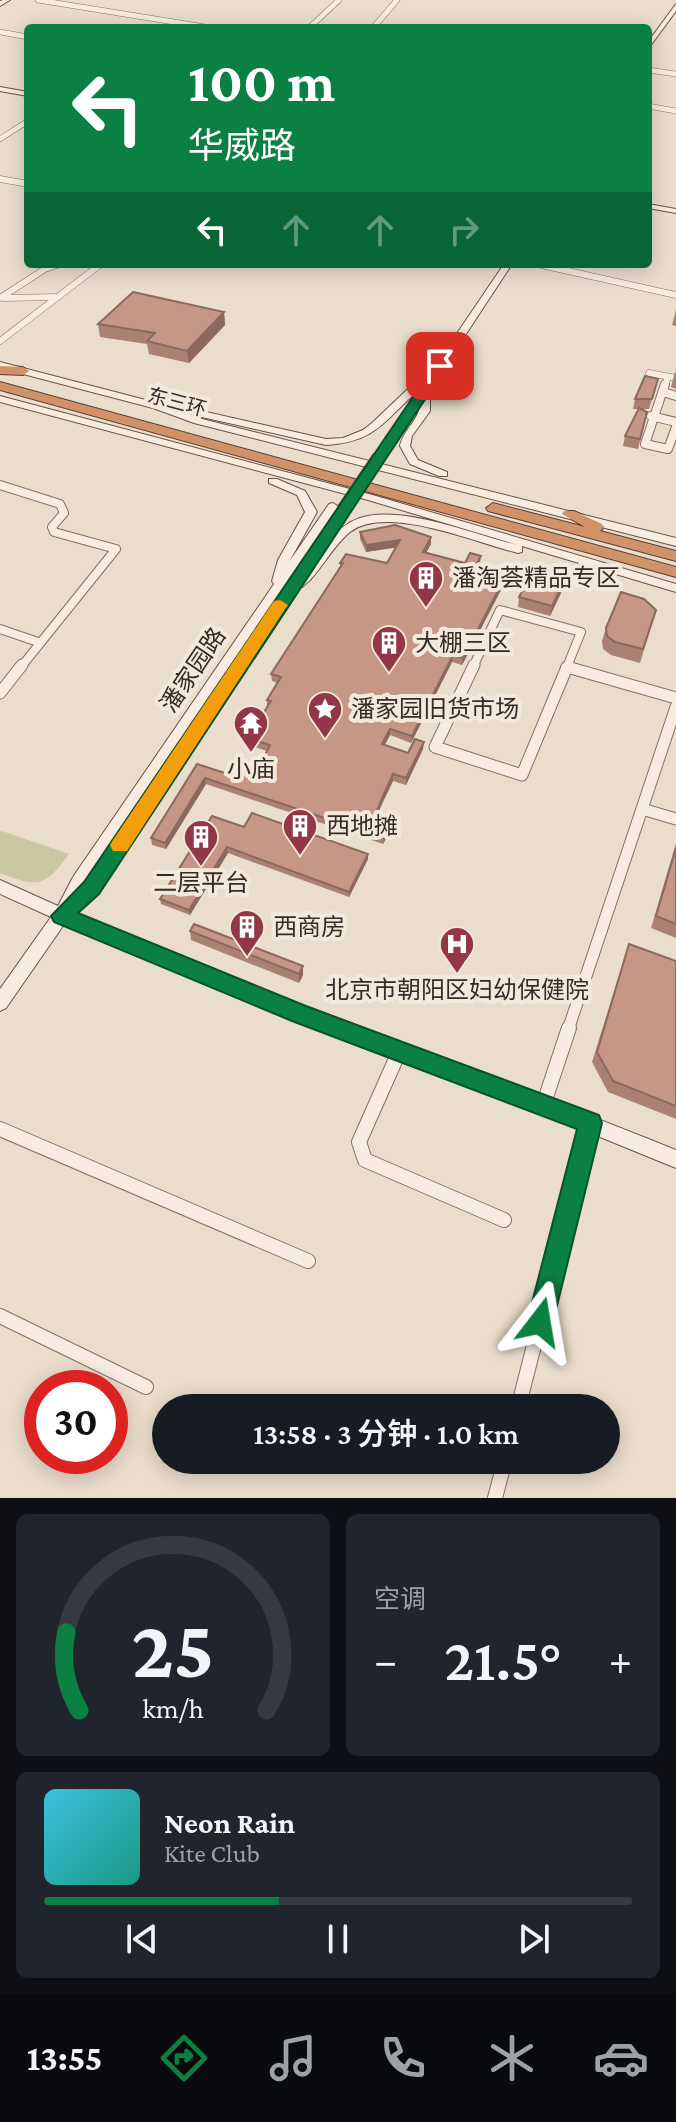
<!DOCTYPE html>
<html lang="zh">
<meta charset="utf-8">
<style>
:root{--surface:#171b24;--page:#20242c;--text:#f1f3f6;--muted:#9ea1a6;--line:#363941;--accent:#0b8043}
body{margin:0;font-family:"Crimson Pro","Noto Sans SC",serif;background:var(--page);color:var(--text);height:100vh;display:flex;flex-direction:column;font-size:30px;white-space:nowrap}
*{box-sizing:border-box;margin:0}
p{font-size:26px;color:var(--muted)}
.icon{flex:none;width:44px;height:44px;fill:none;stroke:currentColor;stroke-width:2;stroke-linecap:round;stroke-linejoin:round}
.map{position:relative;height:1498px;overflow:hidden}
.drawer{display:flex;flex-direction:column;gap:16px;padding:16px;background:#0d0f14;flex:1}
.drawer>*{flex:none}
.banner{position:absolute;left:24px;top:24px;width:628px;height:244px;border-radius:8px;box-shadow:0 4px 20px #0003;background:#0b8043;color:#fff;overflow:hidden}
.speed{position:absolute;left:24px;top:1370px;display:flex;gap:16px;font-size:40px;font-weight:700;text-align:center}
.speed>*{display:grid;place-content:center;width:104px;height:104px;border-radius:50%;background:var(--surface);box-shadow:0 4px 20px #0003;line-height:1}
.speed .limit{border:12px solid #d22;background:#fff;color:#111}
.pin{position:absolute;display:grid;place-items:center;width:68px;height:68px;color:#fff;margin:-34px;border-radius:16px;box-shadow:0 4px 12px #0006}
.me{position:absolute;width:88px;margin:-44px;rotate:14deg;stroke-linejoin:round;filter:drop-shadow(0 0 6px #0008)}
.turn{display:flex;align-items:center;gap:28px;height:168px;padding:0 32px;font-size:36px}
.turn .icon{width:104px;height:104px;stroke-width:2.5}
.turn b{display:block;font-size:56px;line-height:68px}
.lanes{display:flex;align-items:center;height:76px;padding:0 32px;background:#0003;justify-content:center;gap:40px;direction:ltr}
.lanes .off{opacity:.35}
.big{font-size:60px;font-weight:600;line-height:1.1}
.drawer .tile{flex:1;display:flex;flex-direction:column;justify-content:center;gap:12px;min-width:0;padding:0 28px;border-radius:12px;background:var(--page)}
.drawer .dial{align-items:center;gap:0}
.dial svg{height:208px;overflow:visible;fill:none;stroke:var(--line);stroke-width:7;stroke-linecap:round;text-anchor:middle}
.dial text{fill:var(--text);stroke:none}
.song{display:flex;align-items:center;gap:24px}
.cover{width:96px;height:96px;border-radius:12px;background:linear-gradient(135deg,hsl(190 70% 55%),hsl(170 70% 35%))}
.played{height:8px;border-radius:4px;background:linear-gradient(90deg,var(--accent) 40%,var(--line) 40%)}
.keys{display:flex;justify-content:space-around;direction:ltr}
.heat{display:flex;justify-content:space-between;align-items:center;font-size:44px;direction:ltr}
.drawer .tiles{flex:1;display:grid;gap:16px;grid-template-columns:1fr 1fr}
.tile:last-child{grid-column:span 2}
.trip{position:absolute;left:152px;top:1394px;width:468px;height:80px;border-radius:40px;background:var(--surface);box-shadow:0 4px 20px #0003;font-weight:600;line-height:80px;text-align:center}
.dock{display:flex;height:128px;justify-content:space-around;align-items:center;background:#090b0e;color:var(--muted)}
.dock .icon{width:56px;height:56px}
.dock .current{color:var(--accent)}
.dock b{font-size:36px;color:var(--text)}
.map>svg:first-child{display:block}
.green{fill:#c9c7a1}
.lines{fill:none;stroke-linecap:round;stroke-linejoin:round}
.street-far4-casing{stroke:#877061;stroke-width:6}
.street-far3-casing{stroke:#877061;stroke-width:7}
.street-far2-casing{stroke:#877061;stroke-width:10}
.street-far1-casing{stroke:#877061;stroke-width:13}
.street-casing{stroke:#877061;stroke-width:16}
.secondary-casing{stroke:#695144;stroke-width:2}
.highway-casing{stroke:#563f35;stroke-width:2}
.street-far4{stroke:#f7ecdf;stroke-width:5}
.street-far3{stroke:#f7ecdf;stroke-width:6}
.street-far2{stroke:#f7ecdf;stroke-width:8}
.street-far1{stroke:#f7ecdf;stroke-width:11}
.street{stroke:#f7ecdf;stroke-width:14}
.secondary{fill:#f7ecdf;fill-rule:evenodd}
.highway{fill:#d19267;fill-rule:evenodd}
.secondary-bridge-casing{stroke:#695144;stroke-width:14;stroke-linecap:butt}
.secondary-bridge{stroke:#f7ecdf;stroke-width:12}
.wall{fill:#aa8173}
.shaded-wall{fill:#8b695e}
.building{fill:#c69686;stroke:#8b695e;stroke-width:2}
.route{fill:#0b8043;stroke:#07532c;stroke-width:2}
.slow{fill:#f59e0b}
.labels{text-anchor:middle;stroke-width:8;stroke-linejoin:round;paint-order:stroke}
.far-street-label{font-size:20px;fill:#392a23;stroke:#f3e9db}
.poi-label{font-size:24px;fill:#392a23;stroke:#f3e9db;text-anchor:start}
.street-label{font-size:24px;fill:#392a23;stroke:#f3e9db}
</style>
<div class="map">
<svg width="676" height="1498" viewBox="0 0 676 1498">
<rect width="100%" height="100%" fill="#ebddcc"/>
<path class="green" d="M0 831 5 832 69 854C45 887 38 888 0 873Z"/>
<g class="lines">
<g class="street-far4-casing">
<g id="street-far4">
<path d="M38 0 211 28"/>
<path d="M309 28 339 0"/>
<path d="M373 28 397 0"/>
<path d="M0 32 28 37"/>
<path d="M648 70 676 74"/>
<path d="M648 106 676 111"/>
<path d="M0 139 28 121"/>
</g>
</g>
<g class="street-far3-casing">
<g id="street-far3">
<path d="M0 179 28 184"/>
<path d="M537 264 676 295"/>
<path d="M0 298 45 269 60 264"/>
<path d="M4 298 57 297"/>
<path d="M0 341 101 264"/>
<path d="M649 373 676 378"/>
<path d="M665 386 668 377"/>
</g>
</g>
<g class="street-far2-casing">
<g id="street-far2">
<path d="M665 384 645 444 668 449 676 427"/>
<path d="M663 392 676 396"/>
<path d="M651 416 676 422"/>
<path d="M0 485 60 504 64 513 52 527 54 532 116 549 21 667"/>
<path d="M0 629 38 642"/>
<path d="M473 667 500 610 581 632 567 667"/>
</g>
</g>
<g class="street-far1-casing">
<g id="street-far1">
<path d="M474 665 435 747 522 775 567 667"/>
<path d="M567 667 676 698"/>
<path d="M0 693 22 665"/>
<path d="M642 809 676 819"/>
<path d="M568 1030 676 707"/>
</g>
</g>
<g class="street-casing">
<g id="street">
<path d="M399 1052 359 1142 365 1160 504 1220"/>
<path d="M544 1103 569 1028"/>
<path d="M0 1129 308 1261"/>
<path d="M0 1316 146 1387"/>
<path d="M518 1408 591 1123"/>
<path d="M495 1498 505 1460"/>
</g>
</g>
<g class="secondary-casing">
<g id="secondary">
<path d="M3 0H10L0 6V1Z"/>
<path d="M676 4V11L648 49V42Z"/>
<path d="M0 87 28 92V96L0 91Z"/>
<path d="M648 204 676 209V213L648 208Z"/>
<path d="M504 264H512L430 389V411L412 436 410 446 418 460 447 472V476H439L410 464 400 446C403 430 420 419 420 404L383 459 379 460 374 457 419 390C384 420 377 442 326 445L193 415 188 412 193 409 326 439 343 438 363 430 372 423 411 386 420 388Z"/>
<path d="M0 362 161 404 202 419 676 538V546L194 423 153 408 0 368Z"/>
<path d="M0 396 376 496 676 584V592L522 546V552L518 553C476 543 387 504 350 532 334 545 324 565 310 580L302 587 297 588 96 893 75 913C271 1001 477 1069 676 1150V1168L507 1099 246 999 65 923 6 1008 0 1011V989L51 917 0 894V880L58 906 73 877 274 584 272 581 278 560 305 512 297 495 269 483V479H277L305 491 317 512 289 562 329 504 333 503 339 507 121 830 339 507H347L349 510 326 544C335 533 345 523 360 518 401 504 475 535 518 545L368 500 0 402Z"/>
</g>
</g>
<g class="highway-casing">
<g id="highway">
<path d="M0 366 23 367 29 371 23 375 0 374Z"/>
<path d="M0 382 676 567V577L0 390Z"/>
<path d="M493 503 585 527 562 514 564 511H574L602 524 604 527 600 531 676 551V561L488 511 486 508Z"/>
</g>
</g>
<use href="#street-far4" class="street-far4"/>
<use href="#street-far3" class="street-far3"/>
<use href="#street-far2" class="street-far2"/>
<use href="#street-far1" class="street-far1"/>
<use href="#street" class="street"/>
<use href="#secondary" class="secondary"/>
<use href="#highway" class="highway"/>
<g class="secondary-bridge-casing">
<path id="secondary-bridge" d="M343 510 379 457"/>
</g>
<use href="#secondary-bridge" class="secondary-bridge"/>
</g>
<g class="wall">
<path d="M676 310V326L672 325Z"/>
<path d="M224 312 225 325 189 363 149 354 147 344 100 337 98 324Z"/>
<path d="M675 372H676V389L671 387Z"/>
<path d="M658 379 649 409H640L647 412 638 449 623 446 625 436 639 409H633L635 399Z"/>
<path d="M360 532 431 537V544L426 552 465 563H480L475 572 502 588 462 665 452 662 411 743 390 735 385 745 408 753 423 749 406 785 393 781 382 802 378 814 393 825 383 844 206 784 166 849 152 845 151 838 197 764 225 773H256L267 751 249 745 248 738 267 707V700L277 683 272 681 271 674 340 568V563H387L396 547 366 552 360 539Z"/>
<path d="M561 593 550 616 518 607 519 597Z"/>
<path d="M656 610 640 663 611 655 603 649 602 641 606 628Z"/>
<path d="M244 827 368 859 349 897 228 853 190 915 161 904 160 899Z"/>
<path d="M676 843V938L651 928Z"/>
<path d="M190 931 303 966V975L299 983 191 940Z"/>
<path d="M629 944 676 961V1119L608 1092 592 1062Z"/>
</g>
<g class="shaded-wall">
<path d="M224 312 225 325 189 363 187 351Z"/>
<path d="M431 537V544L423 559V552Z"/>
<path d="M400 540V547L366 552V545Z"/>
<path d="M481 556 480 563 471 578 472 572Z"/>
<path d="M503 581 502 588 462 665 463 658Z"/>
<path d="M563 583 561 593 550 616 552 606Z"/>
<path d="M453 655 452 662 411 743 412 736Z"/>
<path d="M390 729V735L381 751 382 744Z"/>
<path d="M424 742 423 749 406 785V778Z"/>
<path d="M393 774V781L375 819 376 813Z"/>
<path d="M205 778 206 784 166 849 165 843Z"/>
<path d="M393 819V825L383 844 384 838Z"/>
<path d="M227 847 228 853 190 915 189 910Z"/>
<path d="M368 854V859L349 897V892Z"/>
<path d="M303 966V975L299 983V974Z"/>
</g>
<g class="building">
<path d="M133 292 224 312 187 351 147 341 155 333 98 324Z"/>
<path d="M645 376 658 379 652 399H635Z"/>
<path d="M639 408 647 412 640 439 625 436Z"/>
<path d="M395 525 431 537 423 552 465 563 470 553 481 556 472 572 503 581 463 658 453 655 412 736 390 729 382 744 408 753 415 739 424 742 406 778 393 774 383 796 376 813 393 819 384 838 205 778 165 843 151 838 197 764 225 773 230 765 256 773 270 745 248 738 271 701 267 700 281 677 271 674 343 563H340L346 554 387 563 400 540 366 545 360 532Z"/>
<path d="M530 574 563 583 552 606 519 597Z"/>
<path d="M621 592 644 599 656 610 643 649 615 642 607 636 606 628Z"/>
<path d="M252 813 368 854 349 892 227 847 189 910 160 899 212 816 244 827Z"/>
<path d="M676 848V924L656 916Z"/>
<path d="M194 924 303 966 299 974 190 931Z"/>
<path d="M629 944 676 961V1106L613 1081 597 1052Z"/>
</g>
<path class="route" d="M440 362 447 366 99 894 78 913 306 1006 599 1115 602 1123 553 1322 549 1332 540 1335 531 1332 527 1322 577 1129 292 1021 54 922 51 916 84 882 434 366Z"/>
<path class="slow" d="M280 600 288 605 285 609 127 851H113L110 845 113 840 274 601Z"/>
<defs>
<g id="building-pin" transform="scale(1.8)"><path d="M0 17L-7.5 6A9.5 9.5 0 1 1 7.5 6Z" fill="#913746" stroke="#f3e9db"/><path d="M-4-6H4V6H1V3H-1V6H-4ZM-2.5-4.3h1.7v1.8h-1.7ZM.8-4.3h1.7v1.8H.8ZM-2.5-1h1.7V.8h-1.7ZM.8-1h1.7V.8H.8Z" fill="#fff"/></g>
<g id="sight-pin" transform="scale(1.8)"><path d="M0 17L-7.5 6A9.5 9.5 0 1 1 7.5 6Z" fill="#913746" stroke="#f3e9db"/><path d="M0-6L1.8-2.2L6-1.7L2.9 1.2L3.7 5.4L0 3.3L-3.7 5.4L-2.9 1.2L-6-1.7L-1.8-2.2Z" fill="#fff"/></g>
<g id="temple-pin" transform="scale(1.8)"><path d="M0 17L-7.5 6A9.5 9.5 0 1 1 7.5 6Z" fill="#913746" stroke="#f3e9db"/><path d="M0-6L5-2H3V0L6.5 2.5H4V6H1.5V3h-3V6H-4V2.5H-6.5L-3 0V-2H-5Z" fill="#fff"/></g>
<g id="hospital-pin" transform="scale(1.8)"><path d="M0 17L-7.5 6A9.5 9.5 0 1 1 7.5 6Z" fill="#913746" stroke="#f3e9db"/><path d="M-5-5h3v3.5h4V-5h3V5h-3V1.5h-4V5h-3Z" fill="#fff"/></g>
</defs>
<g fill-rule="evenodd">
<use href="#building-pin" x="426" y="578"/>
<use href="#building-pin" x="389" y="643"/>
<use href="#sight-pin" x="325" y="709"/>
<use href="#temple-pin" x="251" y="723"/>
<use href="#building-pin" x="300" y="826"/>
<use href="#building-pin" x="201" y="837"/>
<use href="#building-pin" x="247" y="927"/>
<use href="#hospital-pin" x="457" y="944"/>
</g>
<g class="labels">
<g class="far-street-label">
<text transform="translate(177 402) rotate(15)" y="7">东三环</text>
</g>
<g class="poi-label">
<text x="452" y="586">潘淘荟精品专区</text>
<text x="415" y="651">大棚三区</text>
<text x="351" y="717">潘家园旧货市场</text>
<text x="251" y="777" text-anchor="middle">小庙</text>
<text x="326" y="834">西地摊</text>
<text x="201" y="891" text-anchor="middle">二层平台</text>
<text x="273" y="935">西商房</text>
<text x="457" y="998" text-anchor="middle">北京市朝阳区妇幼保健院</text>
</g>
<g class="street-label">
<text transform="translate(193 670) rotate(-56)" y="8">潘家园路</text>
</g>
</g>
</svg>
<div class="speed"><div class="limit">30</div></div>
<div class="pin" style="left:440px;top:366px;background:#d93025"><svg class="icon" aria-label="arrive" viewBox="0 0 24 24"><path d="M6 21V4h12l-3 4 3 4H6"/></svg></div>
<svg class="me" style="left:540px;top:1322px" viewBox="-20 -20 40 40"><path d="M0-17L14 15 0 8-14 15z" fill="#0b8043" stroke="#fff" stroke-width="4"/></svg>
<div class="trip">13:58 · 3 分钟 · 1.0 km</div>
<div class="banner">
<div class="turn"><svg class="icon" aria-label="left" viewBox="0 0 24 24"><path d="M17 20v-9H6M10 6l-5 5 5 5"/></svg><div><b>100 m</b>华威路</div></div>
<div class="lanes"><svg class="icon" aria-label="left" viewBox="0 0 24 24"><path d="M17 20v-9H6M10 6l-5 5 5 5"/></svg><svg class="icon off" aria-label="ahead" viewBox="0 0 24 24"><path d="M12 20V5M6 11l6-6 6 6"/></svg><svg class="icon off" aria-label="ahead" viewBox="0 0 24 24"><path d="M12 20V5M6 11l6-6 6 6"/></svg><svg class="icon off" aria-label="right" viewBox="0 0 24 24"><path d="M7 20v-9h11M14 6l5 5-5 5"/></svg></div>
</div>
</div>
<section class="drawer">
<div class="tiles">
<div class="tile dial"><svg viewBox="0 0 100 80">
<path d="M14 69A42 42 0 1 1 86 69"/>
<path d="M14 69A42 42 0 0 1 9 39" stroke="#0b8043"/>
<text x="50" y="56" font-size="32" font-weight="700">25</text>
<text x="50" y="72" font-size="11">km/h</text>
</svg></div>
<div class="tile"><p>空调</p>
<div class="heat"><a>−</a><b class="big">21.5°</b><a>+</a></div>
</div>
<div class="tile">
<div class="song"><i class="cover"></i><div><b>Neon Rain</b><p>Kite Club</p></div></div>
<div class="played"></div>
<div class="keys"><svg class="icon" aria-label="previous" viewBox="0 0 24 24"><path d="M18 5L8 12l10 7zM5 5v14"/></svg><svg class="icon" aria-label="pause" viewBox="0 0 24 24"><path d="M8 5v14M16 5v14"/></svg><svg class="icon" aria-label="next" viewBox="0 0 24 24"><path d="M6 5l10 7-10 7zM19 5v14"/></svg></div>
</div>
</div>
</section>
<nav class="dock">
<b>13:55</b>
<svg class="icon current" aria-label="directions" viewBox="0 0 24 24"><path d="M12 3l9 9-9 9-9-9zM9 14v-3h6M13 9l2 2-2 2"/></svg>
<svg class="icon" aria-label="music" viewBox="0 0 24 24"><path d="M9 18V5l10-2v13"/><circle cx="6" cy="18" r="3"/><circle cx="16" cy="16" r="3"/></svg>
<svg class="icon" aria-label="phone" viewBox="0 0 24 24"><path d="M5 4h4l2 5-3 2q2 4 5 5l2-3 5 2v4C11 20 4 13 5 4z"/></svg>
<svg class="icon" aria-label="climate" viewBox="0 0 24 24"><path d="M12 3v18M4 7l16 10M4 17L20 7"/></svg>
<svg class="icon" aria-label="car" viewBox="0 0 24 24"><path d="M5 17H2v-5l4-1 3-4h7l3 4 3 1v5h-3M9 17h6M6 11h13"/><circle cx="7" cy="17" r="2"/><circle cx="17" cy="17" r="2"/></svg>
</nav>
